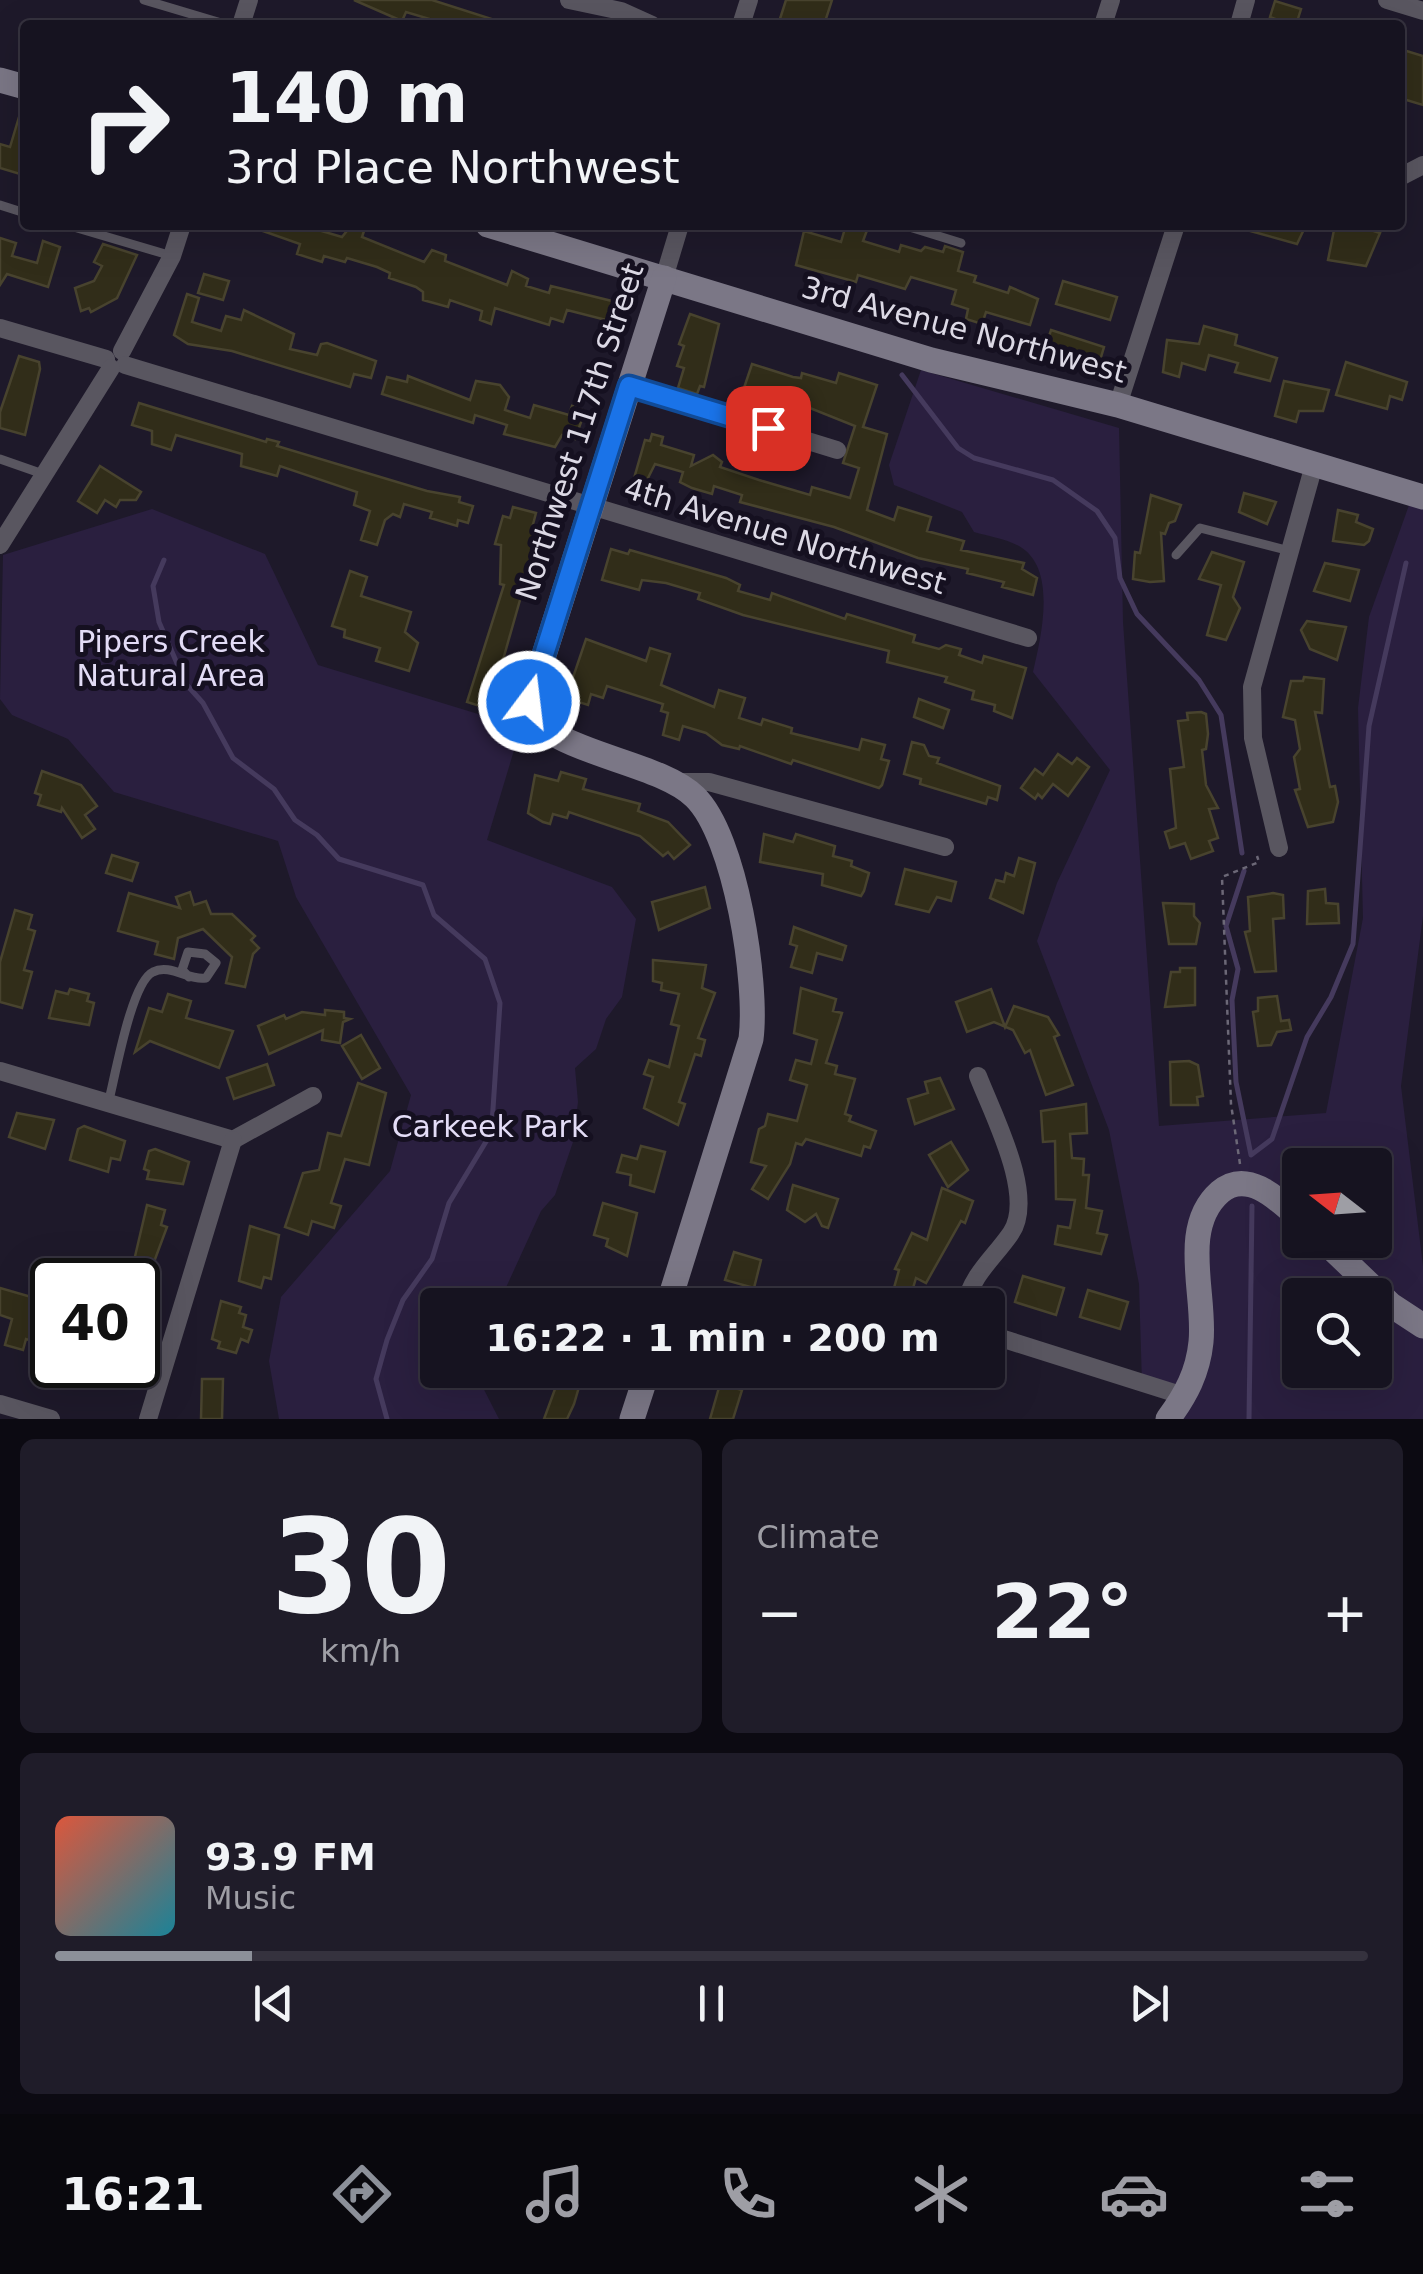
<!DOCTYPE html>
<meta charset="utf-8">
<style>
:root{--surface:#161320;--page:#1f1c29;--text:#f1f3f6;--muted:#9e9ea5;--line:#35323e;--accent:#8c9099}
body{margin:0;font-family:"DejaVu Sans",sans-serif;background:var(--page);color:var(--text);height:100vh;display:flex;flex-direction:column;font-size:38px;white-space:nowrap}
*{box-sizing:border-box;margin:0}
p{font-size:32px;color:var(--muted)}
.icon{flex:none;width:55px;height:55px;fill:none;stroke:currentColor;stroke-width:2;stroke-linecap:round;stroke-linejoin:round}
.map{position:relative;height:1419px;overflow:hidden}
.drawer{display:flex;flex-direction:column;gap:20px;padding:20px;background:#0c0a12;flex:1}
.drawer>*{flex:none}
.banner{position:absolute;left:20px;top:20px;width:1385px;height:210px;border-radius:10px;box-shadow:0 10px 40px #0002,0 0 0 2px var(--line);background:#161320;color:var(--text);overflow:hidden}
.needle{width:65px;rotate:287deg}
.buttons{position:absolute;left:1282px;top:1148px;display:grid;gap:20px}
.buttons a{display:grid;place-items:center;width:110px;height:110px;border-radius:10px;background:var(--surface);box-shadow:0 10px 40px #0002,0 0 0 2px var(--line);font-size:50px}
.speed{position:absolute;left:30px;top:1258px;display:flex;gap:20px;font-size:50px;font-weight:700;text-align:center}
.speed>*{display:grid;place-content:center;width:130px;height:130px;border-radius:50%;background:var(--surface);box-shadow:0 10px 40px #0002,0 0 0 2px var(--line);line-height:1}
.speed .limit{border:5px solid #111;border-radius:15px;background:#fff;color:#111}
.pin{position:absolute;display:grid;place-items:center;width:85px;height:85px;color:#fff;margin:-42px;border-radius:20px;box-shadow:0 5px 15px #0006}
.me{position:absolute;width:110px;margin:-55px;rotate:15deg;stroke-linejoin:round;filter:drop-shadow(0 0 8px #0008)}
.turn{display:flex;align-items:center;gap:35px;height:210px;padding:0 40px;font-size:45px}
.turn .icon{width:130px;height:130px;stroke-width:2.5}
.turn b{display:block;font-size:70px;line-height:85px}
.big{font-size:75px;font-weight:700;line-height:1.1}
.drawer .tile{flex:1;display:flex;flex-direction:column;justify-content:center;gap:15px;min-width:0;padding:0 35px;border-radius:15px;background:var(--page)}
.drawer .dial{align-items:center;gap:0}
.dial b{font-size:130px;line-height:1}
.song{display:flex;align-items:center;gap:30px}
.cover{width:120px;height:120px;border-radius:15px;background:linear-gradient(135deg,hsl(10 70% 55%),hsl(190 70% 35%))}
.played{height:10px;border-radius:5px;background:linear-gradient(90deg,var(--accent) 15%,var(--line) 15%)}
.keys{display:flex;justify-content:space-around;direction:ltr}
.heat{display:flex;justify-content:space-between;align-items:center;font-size:55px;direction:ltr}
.drawer .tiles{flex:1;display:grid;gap:20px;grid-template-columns:1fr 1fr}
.tile:last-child{grid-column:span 2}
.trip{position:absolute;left:420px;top:1288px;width:585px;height:100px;border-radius:10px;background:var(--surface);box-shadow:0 10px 40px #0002,0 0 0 2px var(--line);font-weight:700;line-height:100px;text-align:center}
.menu{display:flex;height:160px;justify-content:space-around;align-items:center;background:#09080d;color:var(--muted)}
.menu .icon{width:70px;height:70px}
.menu .selected{color:var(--accent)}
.menu b{font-size:45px;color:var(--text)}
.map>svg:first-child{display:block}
.green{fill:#2a1f3f;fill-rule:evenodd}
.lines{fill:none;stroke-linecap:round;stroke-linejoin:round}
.stream{stroke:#453a5d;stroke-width:5}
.building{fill:#312d19;stroke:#48432e;stroke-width:2.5}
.path{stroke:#6c6877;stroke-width:2.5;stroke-dasharray:5 5;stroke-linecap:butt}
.lane{stroke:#595660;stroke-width:9}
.street{stroke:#595660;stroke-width:18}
.secondary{stroke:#7b7786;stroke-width:25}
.route-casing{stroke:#114b97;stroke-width:25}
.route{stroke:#1a73e8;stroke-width:18}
.labels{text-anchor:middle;stroke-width:10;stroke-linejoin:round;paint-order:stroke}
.street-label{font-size:30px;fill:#dcd9e5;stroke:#151020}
.park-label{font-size:30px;fill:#e3dcf6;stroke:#151020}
</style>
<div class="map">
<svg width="1423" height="1419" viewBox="0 0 1423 1419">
<rect width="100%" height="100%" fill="#1e192a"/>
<g class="green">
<path d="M921 370 1119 428 1123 622 1159 1126 1326 1113 1363 918 1358 708 1369 617 1413 494 1423 497V916L1401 1086 1423 1266V1419H1168L1184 1396 1142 1384 1139 1284 1109 1130 1037 941 1057 883 1110 770 1033 672C1041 637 1058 568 1019 546 1006 539 988 536 974 532L962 512 894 485 889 465ZM1300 1165H1375V1240H1300ZM1300 1295H1375V1370H1300Z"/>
<path d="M152 509 265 554 318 665 521 727 487 840 612 887 636 919 622 997 606 1019 596 1049 575 1068 578 1102 573 1142 555 1195 541 1211 498 1305H438V1370H474L499 1419H279L269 1361 281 1297 390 1171 411 1095 296 897 278 841 114 792 68 739 12 715 0 699 3 555Z"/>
</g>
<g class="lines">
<g class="stream">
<path d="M902 375 958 448 974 458 1053 480 1097 511 1115 538 1120 578 1137 614 1199 680 1221 715 1242 853"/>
<path d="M164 560 153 586 159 622 186 684 203 703 233 758 274 789 295 820 317 835 339 859 423 885 434 915 485 959 500 1003 492 1124 487 1140 449 1203 432 1259 403 1300 387 1340 376 1379 387 1419"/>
<path d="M1244 871 1226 926 1238 969 1232 1000 1236 1082 1251 1155 1272 1139 1307 1037 1331 997 1353 944 1369 726 1406 563"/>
<path d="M1249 1419 1252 1206"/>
</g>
</g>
<g class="building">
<path d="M354 0H432L498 21 497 25H431L433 20 406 12 402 21Z"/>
<path d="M786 0H832L824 25H778Z"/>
<path d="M1275 1 1301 9 1296 25H1277L1278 20 1270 17Z"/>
<path d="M1400 49 1423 56V105L1400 98Z"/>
<path d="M22 107 25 157 20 174 0 168V144L10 147Z"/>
<path d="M246 225H316L318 230 342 237 350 227 364 231 362 237 424 262 432 250 446 255 445 261 507 285 512 271 528 279 526 286 549 293 551 286 620 303 614 322 567 310 563 322 551 318 549 325 495 308 491 324 480 320 482 311 450 300 448 307 423 300V292L416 287 389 278 390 273 377 267 347 258 345 262 324 256 322 262 297 254 300 244Z"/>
<path d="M846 225H869L863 241 899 252 901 245 921 251 925 247 943 252 945 246 963 252 958 271 976 276 974 282 1008 293 1010 287 1038 299 1030 325 986 312 982 324 966 319 968 309 952 304 956 290 911 277 905 289 858 275 856 282 796 265 804 231 841 242Z"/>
<path d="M1243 225H1306L1297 244 1243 229Z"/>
<path d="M1335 225H1368L1367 229 1380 233 1366 266 1328 260Z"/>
<path d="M0 238 16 243 12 256 37 263 43 241 60 247 48 287 7 274 0 285Z"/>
<path d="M103 244 137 255 117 298 91 312 89 308 81 311 75 288 94 281 102 266 94 262Z"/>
<path d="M204 274 229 281 223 300 198 293Z"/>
<path d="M1063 281 1117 297 1110 320 1056 304Z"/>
<path d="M187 294 199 298 192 322 221 331 226 316 241 320 244 310 294 334 290 349 317 355 321 344 327 343 376 361 371 378 354 374 350 387 232 351 188 344 174 335Z"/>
<path d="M690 314 719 324 704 387 700 386 697 394 678 388 684 368 677 366 684 346 679 344Z"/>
<path d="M1204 326 1237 335 1235 345 1277 358 1270 381 1235 372 1238 363 1209 355 1205 370 1182 363 1179 377 1163 372 1167 340 1199 344Z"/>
<path d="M1051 330 1104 347 1098 367 1044 352Z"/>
<path d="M19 356 39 362 40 369 25 435 0 428V412Z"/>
<path d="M1346 362 1407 382 1402 400 1390 396 1387 409 1336 395Z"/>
<path d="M752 364 793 377 801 378 802 373 836 383 839 373 877 385 863 427 887 434 867 510 894 520 898 507 931 517 927 531 964 541 961 550 1024 563 1022 569 1037 578 1033 595 1002 587 1004 582 967 573 968 569 918 558 834 527 740 502 742 495 714 486 712 494 692 488 680 482 683 472 655 464 644 486 633 482 645 440 650 441 652 434 663 437 661 445 694 455 691 466 713 455 722 462 720 467 759 480 810 495 812 487 850 498 859 468 843 463 855 426 780 396 764 397 743 391Z"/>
<path d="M408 376 470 400 476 381 500 385 509 397 505 410 530 418 534 405 569 415 572 406 585 411 575 439 562 435 555 447 504 434 507 425 475 415 473 423 382 394 387 377 407 382Z"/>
<path d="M1284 381 1329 390 1323 411H1299L1296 422 1275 416Z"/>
<path d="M139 403 266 442 267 439 279 442 277 446 427 491 460 497 459 502 473 506 468 523 458 520 457 526 430 518 432 512 404 504 400 517 393 514 385 520 377 545 361 540 370 511 354 505 357 492 280 466 277 476 241 466 242 454 176 435 171 450 152 444V431L132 425Z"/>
<path d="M100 466 141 492 136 500H120L116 507 105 500 97 513 78 501Z"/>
<path d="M1244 493 1276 502 1267 524 1239 512Z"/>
<path d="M1151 495 1181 505 1175 521 1169 523 1165 534 1161 533 1164 581 1150 582 1133 579 1135 552 1140 553Z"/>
<path d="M513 507 536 513 532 528 547 532 522 593 489 709 467 702 504 585 500 584 501 545 495 544 503 516 510 518Z"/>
<path d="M1338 510 1358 515 1356 522 1373 529 1369 541 1364 545 1333 541Z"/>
<path d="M611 549 628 554 630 550 726 578 740 585 738 591 770 600 772 593 845 619 847 614 915 635 913 642 939 649 946 645 961 649 959 655 982 663 984 656 1026 668 1012 718 994 711 995 705 972 699 974 691 945 682 947 677 887 662 889 651 743 615 698 599 700 593 666 583 642 580 639 590 602 580Z"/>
<path d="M1212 552 1244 562 1233 597 1240 608 1226 640 1207 635 1221 585 1199 579Z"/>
<path d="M1325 563 1359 570 1350 601 1314 591Z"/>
<path d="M350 571 367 577 361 596 411 612 405 632 418 643 409 671 376 661 380 648 344 637 345 630 332 626Z"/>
<path d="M1307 621 1346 627 1337 660 1310 649 1301 630Z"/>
<path d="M586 639 646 661 650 648 670 654 661 685 714 707 719 690 745 698 739 718 761 725 763 719 792 728 791 733 859 750 862 739 885 745 881 759 889 761 882 785 879 788 793 760 791 764 740 746 739 749 722 745 706 733 683 726 679 740 663 735 668 713 661 711 663 704 607 686 603 698 591 694 588 705 566 698Z"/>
<path d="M1304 677 1324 679 1322 713 1315 712 1330 787 1335 786 1338 802 1333 822 1308 827 1295 790 1300 789 1294 757 1300 749 1295 720 1283 717 1291 681H1303Z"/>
<path d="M919 699 949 710 943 728 914 717Z"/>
<path d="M1201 712 1206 714 1208 734 1206 749 1202 750 1206 785 1218 808 1209 809 1218 838 1209 841 1213 851 1191 859 1185 843 1170 848 1165 832 1176 828 1170 769 1184 767 1178 721 1188 720 1187 713Z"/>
<path d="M912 742 924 745 929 756 939 758 937 763 1000 786 997 800 988 797 986 804 920 784 921 779 904 774Z"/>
<path d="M1058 754 1072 764 1077 758 1089 767 1068 796 1053 784 1042 798 1038 794 1035 799 1021 788 1035 769 1043 775Z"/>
<path d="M42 771 81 785 97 806 85 815 95 829 82 838 62 808 61 812 38 805 41 795 35 793Z"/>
<path d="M561 772 586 779 583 789 640 804 638 811 668 822 690 845 674 859 668 852 663 856 640 836 569 812 567 818 553 814 550 824 543 822 528 813 535 775 558 781Z"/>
<path d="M764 834 793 842 796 834 835 846 833 856 852 861 851 866 869 873 864 891 861 896 822 885 823 874 760 862Z"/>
<path d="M112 855 138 863 132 881 106 873Z"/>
<path d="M1019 858 1035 863 1023 913 990 898 996 880 1004 882 1006 873 1014 876Z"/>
<path d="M905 869 956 882 951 901 937 897 929 912 896 904Z"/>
<path d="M705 887 710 908 659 930 652 902Z"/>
<path d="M1325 889 1326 903 1338 904 1339 923 1307 924 1308 891Z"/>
<path d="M190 892 194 905 206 901 211 914H232L255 936 251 940 259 948 253 954 245 987 226 983 232 957 203 929 178 938 174 959 155 954 158 942 118 931 129 893 180 908 176 897Z"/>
<path d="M1273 893 1283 895 1284 918 1273 919 1276 971 1255 972 1245 932 1250 931 1248 897Z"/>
<path d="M1163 903 1194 904V916L1200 923 1196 944H1169Z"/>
<path d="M15 910 32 915 28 929 35 931 24 970 32 972 22 1008 0 1002V962Z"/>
<path d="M794 927 846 946 842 960 817 953 812 973 791 967 797 946 790 944Z"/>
<path d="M653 960 706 965 702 988 715 993 698 1038 705 1040 701 1056 695 1054 679 1102 685 1104 678 1125 644 1108 653 1077 644 1074 649 1060 669 1067 679 1026 671 1024 679 994 661 990 662 983 653 981Z"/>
<path d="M1180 968H1195V1005L1165 1007 1171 972H1180Z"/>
<path d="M801 988 836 999 833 1011 842 1013 826 1063 837 1066 835 1074 855 1079 845 1114 851 1116 849 1121 876 1131 870 1148 864 1146 861 1156 806 1139 802 1145 796 1143 790 1164 768 1199 752 1189 766 1166 751 1162 759 1129 765 1126 768 1114 797 1121 807 1085 790 1080 796 1060 811 1064 817 1040 794 1033Z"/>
<path d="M70 989 89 994 87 1001 94 1003 89 1025 49 1018 56 991 68 994Z"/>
<path d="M991 989 1005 1027 1014 1006 1048 1017 1059 1035 1054 1037 1073 1085 1046 1095 1030 1050 1025 1053 1013 1030 994 1022 967 1032 956 1002Z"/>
<path d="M168 994 191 1001 186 1018 233 1031 219 1068 150 1041 135 1052 149 1008 162 1012Z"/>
<path d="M1277 996 1281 1021 1289 1020 1291 1030 1277 1032 1271 1045 1258 1046 1253 1012 1258 1011V998Z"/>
<path d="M325 1010 344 1012V1018L350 1019 343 1022 340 1043 322 1040 323 1030 269 1054 258 1026 284 1015 286 1019 302 1012 325 1015Z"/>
<path d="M361 1035 380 1068 362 1079 342 1046Z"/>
<path d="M1189 1061 1198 1065 1203 1096 1197 1097 1198 1105H1171L1170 1062Z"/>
<path d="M267 1064 274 1085 234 1099 227 1078Z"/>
<path d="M940 1078 954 1109 915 1124 908 1099 928 1093 925 1082Z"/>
<path d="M358 1083 386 1093 369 1165 345 1159 331 1203 341 1206 334 1228 312 1221 308 1235 285 1227 303 1173 319 1170 328 1133 341 1136Z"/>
<path d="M1086 1104 1087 1133 1070 1134 1072 1158 1084 1159 1083 1175H1089L1086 1208 1102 1211 1097 1233 1107 1235 1101 1254 1055 1244 1058 1226 1070 1228 1075 1200 1056 1199 1055 1141 1043 1142 1041 1111Z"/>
<path d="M17 1113 54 1120 45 1149 9 1137Z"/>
<path d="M84 1126 125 1141 120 1160 111 1158 108 1172 70 1160 78 1129Z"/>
<path d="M951 1142 968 1170 948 1187 929 1155Z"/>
<path d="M641 1146 665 1152 654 1192 630 1185 631 1175 617 1172 622 1155 637 1159Z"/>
<path d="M155 1149 189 1162 183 1184 147 1179 149 1171 144 1169 149 1151Z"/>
<path d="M793 1185 838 1199 828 1228 822 1226 816 1214 805 1222 787 1210Z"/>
<path d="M942 1188 973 1201 965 1223 961 1221 926 1283 916 1278 908 1305 890 1302 899 1270 895 1269 912 1233 927 1240Z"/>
<path d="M603 1203 637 1213 627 1256 606 1246 608 1239 594 1235Z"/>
<path d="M147 1205 165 1210 161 1225 167 1227 151 1270 133 1265Z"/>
<path d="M250 1226 279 1235 271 1279 264 1277 261 1288 239 1281Z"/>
<path d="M734 1252 761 1260 754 1288 725 1280Z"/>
<path d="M1023 1276 1064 1288 1056 1315 1015 1302Z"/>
<path d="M0 1288 52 1303V1347L26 1339 23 1350 5 1345 12 1319 0 1315Z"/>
<path d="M1088 1290 1128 1302 1120 1329 1080 1317Z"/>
<path d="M221 1301 241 1307 239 1313 246 1315 243 1327 252 1330 248 1342 241 1339 236 1353 218 1348 220 1342 212 1339Z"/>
<path d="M562 1370H584L574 1404 567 1419H544Z"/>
<path d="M202 1379H223L222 1419H201Z"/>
<path d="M720 1384 742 1390 733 1419H710Z"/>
</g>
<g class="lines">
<path class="path" d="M1240 1164 1231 1104 1222 877 1259 862 1257 856"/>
<g class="lane">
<path d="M144 0 228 25"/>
<path d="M0 205 25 213"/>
<path d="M67 225 172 256"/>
<path d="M903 225 961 243"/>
<path d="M0 459 43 474"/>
<path d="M1176 555 1200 528 1290 551"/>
<path d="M108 1104C115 1078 131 982 153 972 170 963 189 981 206 978L216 963 205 954 188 952 182 970 189 977"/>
</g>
<g class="street">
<path d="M569 0 621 11 652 25"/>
<path d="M1387 0 1423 11"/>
<path d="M241 25 249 0"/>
<path d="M741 25 749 0"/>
<path d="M1103 25 1111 0"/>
<path d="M1239 25 1246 0"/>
<path d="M1400 177 1423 165"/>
<path d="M664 278 680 225"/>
<path d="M0 328 106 359"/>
<path d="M122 351 172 256 182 225"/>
<path d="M125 365 1028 638"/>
<path d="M629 386 837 450"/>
<path d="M1118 405 1176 225"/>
<path d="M0 545 111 368"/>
<path d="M676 782H709L945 847"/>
<path d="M1279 848 1253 738 1252 687 1314 465"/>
<path d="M0 1071 233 1140 313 1096"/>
<path d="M965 1305C973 1273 993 1259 1011 1233 1036 1196 993 1115 978 1076"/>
<path d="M988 1334 1184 1396"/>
<path d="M0 1404 51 1419"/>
<path d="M148 1419 233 1140"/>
</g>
<g class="secondary">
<path d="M0 80 25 87"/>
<path d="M488 225 931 360 1118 405 1423 497"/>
<path d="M664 278 529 702C534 752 655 758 695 797 736 837 758 984 751 1039L668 1305"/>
<path d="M1323 1240 1391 1305 1423 1326"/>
<path d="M632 1419 648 1370"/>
<path d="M1168 1419C1186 1395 1198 1372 1201 1342 1206 1295 1179 1228 1220 1192 1248 1168 1280 1201 1300 1219"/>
</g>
</g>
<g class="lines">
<g class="route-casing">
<path id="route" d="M529 702 629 386 768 428"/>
</g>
<use href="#route" class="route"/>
</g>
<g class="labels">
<g class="street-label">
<text transform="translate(964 330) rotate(15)" y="10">3rd Avenue Northwest</text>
<text transform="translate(580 432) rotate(-72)" y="10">Northwest 117th Street</text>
<text transform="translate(785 536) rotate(17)" y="10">4th Avenue Northwest</text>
</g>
<g class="park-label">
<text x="171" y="652">Pipers Creek<tspan x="171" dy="34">Natural Area</tspan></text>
<text x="490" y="1137">Carkeek Park</text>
</g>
</g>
</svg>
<div class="buttons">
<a><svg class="needle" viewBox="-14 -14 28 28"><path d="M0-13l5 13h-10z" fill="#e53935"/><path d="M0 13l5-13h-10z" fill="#9e9ea5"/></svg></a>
<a><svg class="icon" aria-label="search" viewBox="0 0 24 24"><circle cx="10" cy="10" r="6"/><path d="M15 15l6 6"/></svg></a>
</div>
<div class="speed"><div class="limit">40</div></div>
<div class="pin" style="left:768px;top:428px;background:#d93025"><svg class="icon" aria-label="arrive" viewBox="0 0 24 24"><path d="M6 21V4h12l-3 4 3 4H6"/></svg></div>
<svg class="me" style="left:529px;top:702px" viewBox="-20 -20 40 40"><circle r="17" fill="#1a73e8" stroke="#fff" stroke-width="3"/><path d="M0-11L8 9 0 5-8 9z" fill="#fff"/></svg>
<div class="trip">16:22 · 1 min · 200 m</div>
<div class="banner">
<div class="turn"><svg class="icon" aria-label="right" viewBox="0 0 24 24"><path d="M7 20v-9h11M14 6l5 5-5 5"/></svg><div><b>140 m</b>3rd Place Northwest</div></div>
</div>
</div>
<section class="drawer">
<div class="tiles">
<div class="tile dial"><b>30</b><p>km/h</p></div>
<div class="tile"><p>Climate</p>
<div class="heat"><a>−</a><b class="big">22°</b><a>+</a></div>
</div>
<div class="tile">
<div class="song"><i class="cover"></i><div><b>93.9 FM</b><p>Music</p></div></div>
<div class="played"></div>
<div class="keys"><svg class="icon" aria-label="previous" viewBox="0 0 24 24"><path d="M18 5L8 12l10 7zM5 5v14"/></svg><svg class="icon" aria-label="pause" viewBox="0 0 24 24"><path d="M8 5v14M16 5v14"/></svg><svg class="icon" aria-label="next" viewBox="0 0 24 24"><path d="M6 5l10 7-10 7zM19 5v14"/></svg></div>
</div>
</div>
</section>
<nav class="menu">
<b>16:21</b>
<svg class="icon selected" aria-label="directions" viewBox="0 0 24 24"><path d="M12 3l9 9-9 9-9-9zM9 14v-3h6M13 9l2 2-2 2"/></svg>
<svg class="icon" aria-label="music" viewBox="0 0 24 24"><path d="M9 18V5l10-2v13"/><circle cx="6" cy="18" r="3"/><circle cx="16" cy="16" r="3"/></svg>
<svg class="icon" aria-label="phone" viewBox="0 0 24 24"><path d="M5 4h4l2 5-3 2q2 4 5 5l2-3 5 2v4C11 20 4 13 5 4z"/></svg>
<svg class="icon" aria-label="climate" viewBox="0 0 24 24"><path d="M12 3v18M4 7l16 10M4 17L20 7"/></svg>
<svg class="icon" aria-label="car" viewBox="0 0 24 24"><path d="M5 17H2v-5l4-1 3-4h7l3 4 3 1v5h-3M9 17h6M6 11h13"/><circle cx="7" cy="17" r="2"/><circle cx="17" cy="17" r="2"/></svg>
<svg class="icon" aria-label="filters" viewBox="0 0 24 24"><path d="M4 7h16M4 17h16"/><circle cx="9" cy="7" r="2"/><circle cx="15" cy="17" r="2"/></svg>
</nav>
